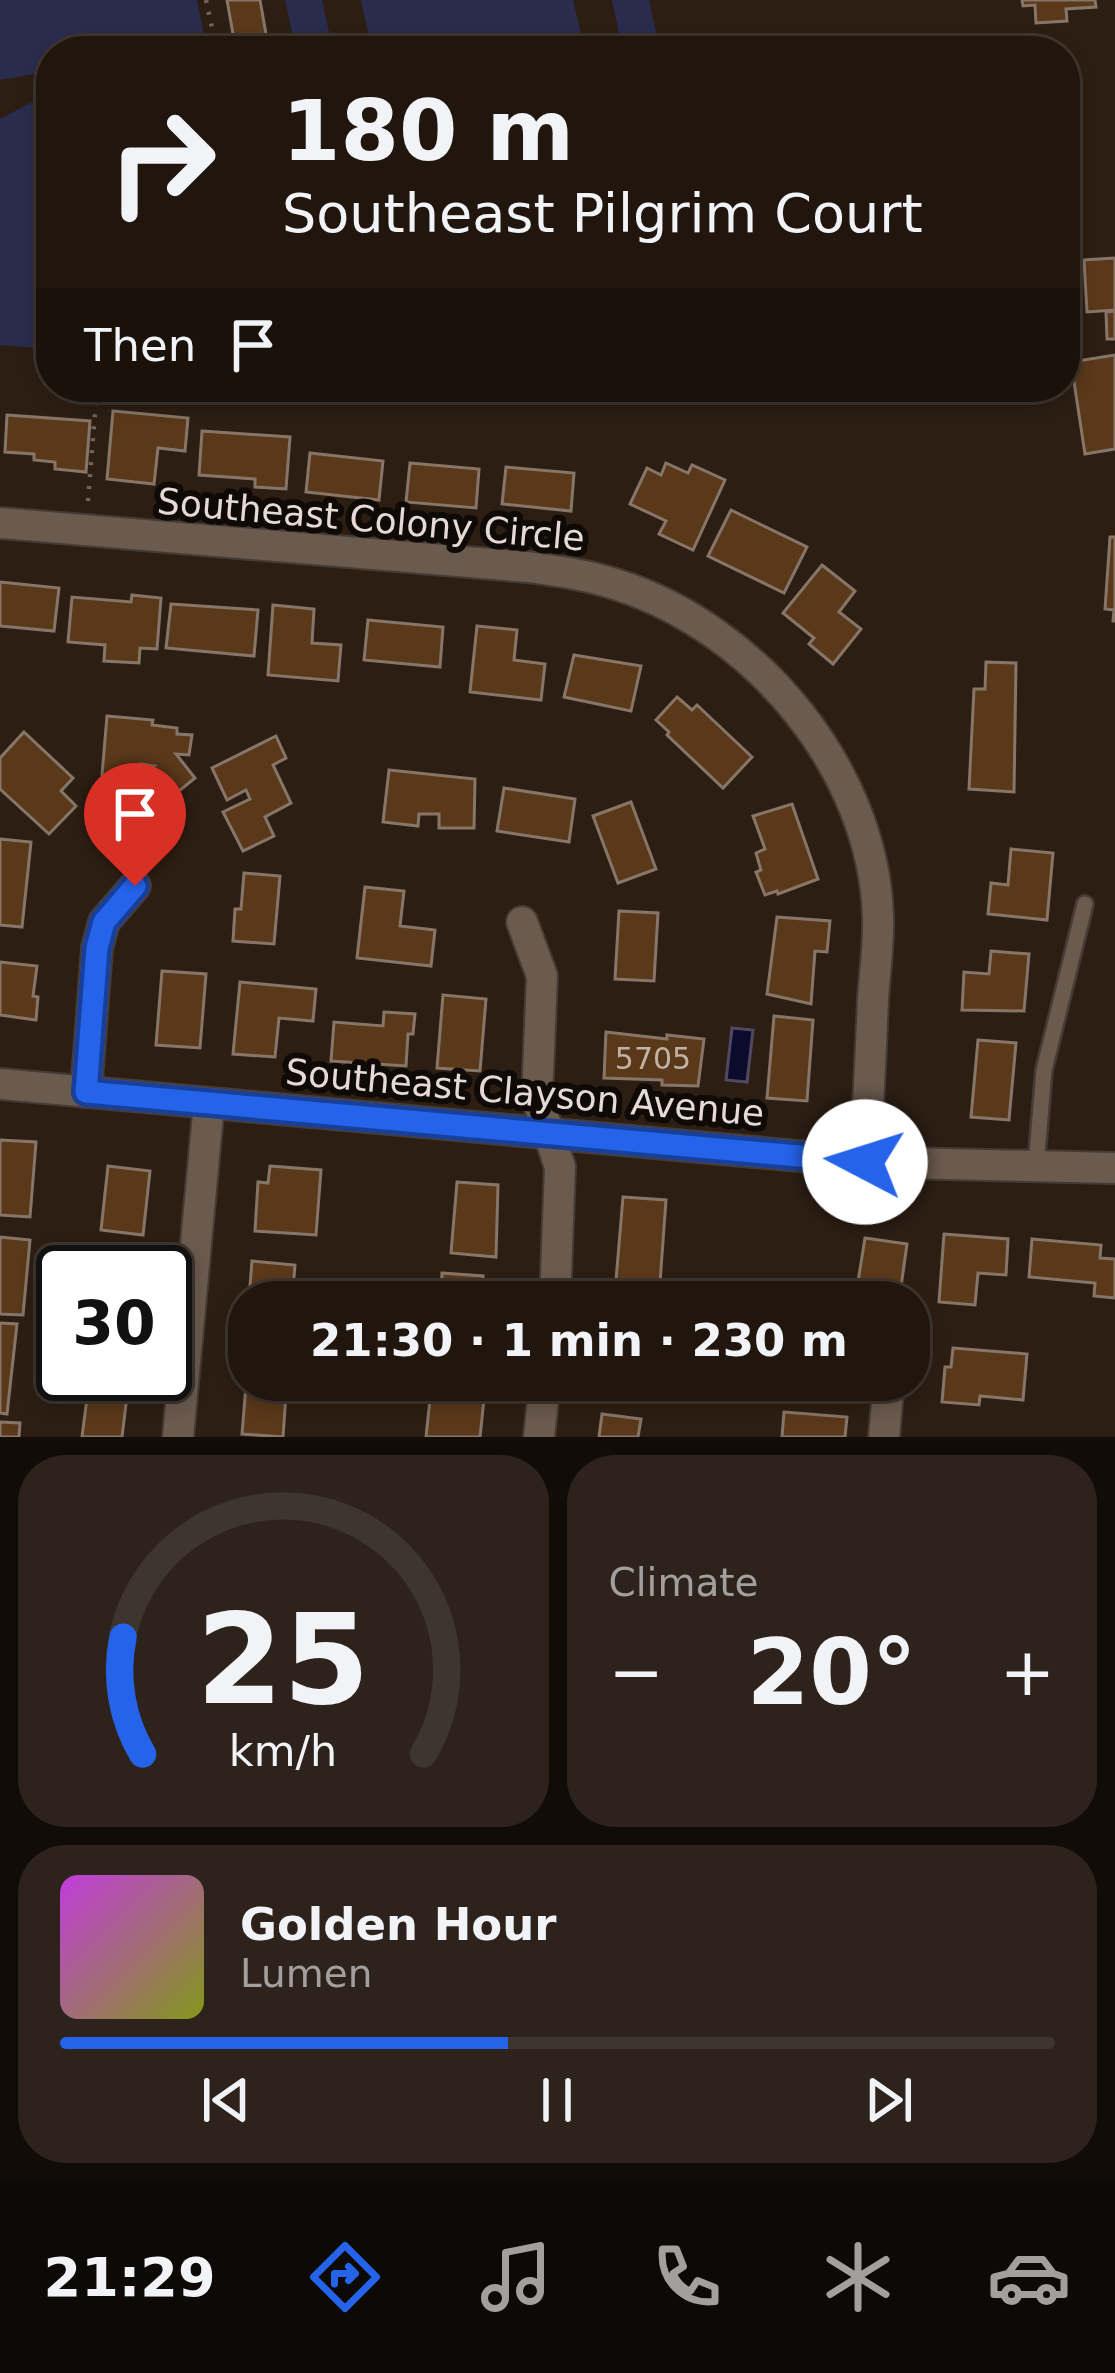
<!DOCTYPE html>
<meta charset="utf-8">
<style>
:root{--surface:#21160e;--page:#2d231c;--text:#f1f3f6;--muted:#a29f9e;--line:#3e352e;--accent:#2563eb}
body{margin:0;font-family:"DejaVu Sans",sans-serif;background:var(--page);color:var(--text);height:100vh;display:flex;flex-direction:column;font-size:45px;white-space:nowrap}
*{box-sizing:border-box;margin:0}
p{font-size:39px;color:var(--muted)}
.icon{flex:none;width:66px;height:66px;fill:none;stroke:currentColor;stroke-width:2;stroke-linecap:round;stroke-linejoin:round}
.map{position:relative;height:1437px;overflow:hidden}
.side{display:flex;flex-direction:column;gap:18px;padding:18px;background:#120c08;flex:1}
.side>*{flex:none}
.guide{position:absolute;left:36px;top:36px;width:1044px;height:366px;border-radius:48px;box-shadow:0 6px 18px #0003,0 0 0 3px var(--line);background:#21160e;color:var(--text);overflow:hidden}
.speed{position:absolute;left:36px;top:1245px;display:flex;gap:24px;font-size:60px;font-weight:700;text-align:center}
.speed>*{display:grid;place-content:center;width:156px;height:156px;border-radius:50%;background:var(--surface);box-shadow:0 6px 18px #0003,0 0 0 3px var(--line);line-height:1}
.speed .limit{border:6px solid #111;border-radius:18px;background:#fff;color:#111}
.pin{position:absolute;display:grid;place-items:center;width:102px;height:102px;color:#fff;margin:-123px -51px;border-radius:50% 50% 50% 0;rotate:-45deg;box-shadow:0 0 12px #0007}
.pin .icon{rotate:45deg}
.me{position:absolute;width:132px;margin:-66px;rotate:275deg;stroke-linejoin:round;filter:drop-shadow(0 0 9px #0008)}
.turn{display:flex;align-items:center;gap:42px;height:252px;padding:0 48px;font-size:54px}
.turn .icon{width:156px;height:156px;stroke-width:2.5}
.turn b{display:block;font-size:84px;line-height:102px}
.then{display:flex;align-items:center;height:114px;padding:0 48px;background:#0003;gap:24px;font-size:45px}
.big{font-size:90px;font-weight:800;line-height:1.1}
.side .widget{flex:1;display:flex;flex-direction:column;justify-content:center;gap:18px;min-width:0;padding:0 42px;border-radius:48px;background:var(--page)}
.side .dial{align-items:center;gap:0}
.dial svg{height:312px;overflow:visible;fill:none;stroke:var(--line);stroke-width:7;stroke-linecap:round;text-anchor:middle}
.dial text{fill:var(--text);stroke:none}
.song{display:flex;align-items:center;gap:36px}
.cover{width:144px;height:144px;border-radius:18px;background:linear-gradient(135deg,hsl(290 70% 55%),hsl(70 70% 35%))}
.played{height:12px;border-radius:6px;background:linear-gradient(90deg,var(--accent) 45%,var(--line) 45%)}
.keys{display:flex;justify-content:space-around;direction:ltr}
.heat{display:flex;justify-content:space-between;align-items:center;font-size:66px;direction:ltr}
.side .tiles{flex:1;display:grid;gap:18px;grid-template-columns:1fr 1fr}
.widget:last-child{grid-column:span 2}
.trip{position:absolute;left:228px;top:1281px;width:702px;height:120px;border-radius:48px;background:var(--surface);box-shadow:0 6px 18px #0003,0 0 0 3px var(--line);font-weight:800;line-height:120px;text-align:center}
.menu{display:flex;height:192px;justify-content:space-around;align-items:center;background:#0d0906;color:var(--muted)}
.menu .icon{width:84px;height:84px}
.menu .on{color:var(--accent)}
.menu b{font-size:54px;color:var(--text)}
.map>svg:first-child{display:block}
.green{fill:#2a2c4e}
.water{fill:#0d0b2d;stroke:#4e495f;stroke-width:3}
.building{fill:#5a381a;stroke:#877668;stroke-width:3}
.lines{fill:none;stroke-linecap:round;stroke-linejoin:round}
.service-casing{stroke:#463b34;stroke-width:20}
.minor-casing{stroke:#463b34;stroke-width:34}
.path{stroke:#71655b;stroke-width:4.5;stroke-dasharray:3 9;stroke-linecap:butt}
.service{stroke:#6b5a4e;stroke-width:15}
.minor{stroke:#6b5a4e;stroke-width:30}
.route-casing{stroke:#184099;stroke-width:30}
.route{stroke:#2563eb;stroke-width:21}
.labels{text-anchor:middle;stroke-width:12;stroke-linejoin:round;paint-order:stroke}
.number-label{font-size:30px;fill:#c2b2a6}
.street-label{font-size:36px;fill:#e5dbd4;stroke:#100a06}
</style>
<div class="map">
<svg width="1115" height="1437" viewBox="0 0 1115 1437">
<rect width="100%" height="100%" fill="#2c1e13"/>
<g class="green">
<path d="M0 0H197L203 31 192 47 166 51H51V71L0 80Z"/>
<path d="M285 0H322L333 51H296Z"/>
<path d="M361 0H573L585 51H372Z"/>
<path d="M612 0H649L660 51H623Z"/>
<path d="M51 92V349L0 345V119Z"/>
</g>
<path class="water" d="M732 1028 753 1030 747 1082 726 1080Z"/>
<g class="building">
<path d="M227 0H260L269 51H236Z"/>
<path d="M1022 0H1095L1096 7 1066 9 1067 21 1036 23 1035 5 1023 6Z"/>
<path d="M1115 258V310L1087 312 1084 260Z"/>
<path d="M1115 311V339H1107L1106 312Z"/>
<path d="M1115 355V449L1085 454 1071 362Z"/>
<path d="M113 411 188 418 185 451 158 448 154 484 107 479Z"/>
<path d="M7 415 90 421 86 472 55 469V462L34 460V454L5 452Z"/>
<path d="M202 431 290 437 286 489 255 487V479L199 475Z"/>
<path d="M310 453 383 461 379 500 306 492Z"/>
<path d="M410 463 479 469 476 508 406 502Z"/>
<path d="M666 463 688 473 692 465 725 480 693 550 659 534 666 521 630 504 647 468 661 475Z"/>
<path d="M506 467 574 473 571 511 502 504Z"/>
<path d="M731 510 807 547 784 593 708 556Z"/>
<path d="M1110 537H1115V621H1113L1114 610 1105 609Z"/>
<path d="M822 565 855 591 839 612 861 629 833 664 809 644 814 638 783 613Z"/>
<path d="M0 582 59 588 54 631 0 626Z"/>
<path d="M132 595 161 598 157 649 140 648 139 663 104 661 105 645 68 642 72 597 131 602Z"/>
<path d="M171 604 258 610 254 656 166 648Z"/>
<path d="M273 605 314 609 312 643 341 645 338 681 268 675Z"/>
<path d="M368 620 443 627 440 667 364 660Z"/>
<path d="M477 626 517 630 514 660 545 664 541 700 470 692Z"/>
<path d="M574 655 641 666 631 711 564 697Z"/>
<path d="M986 662 1016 663 1014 792 969 789 974 689H985Z"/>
<path d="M677 697 692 710 697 705 752 757 723 788 667 735 669 732 656 720Z"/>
<path d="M107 716 153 720 152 725 177 728V734L192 735 189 755 176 754 195 778 168 800 146 773 154 766 141 764 139 778 102 775Z"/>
<path d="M24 732 73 778 61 791 76 806 49 834 0 789V758Z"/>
<path d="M276 736 286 758 273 765 291 803 265 817 274 836 243 851 223 812 250 799 246 790 227 800 212 768Z"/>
<path d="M389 770 475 779 474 828H439V814H419L418 826 383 822Z"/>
<path d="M504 788 575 799 569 842 497 831Z"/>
<path d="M631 802 656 869 618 883 593 816Z"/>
<path d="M792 804 818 879 778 894 777 891 765 895 756 872 761 870 756 853 765 849 753 816Z"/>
<path d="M0 839 31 842 22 927 0 925Z"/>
<path d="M1011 849 1053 853 1047 920 988 914 991 883 1008 885Z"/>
<path d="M244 873 280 876 274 944 233 941 235 909H241Z"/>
<path d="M365 887 404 891 400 926 435 930 431 966 357 958Z"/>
<path d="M619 911 658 913 654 981 615 979Z"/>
<path d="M777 917 830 921 827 952 815 951 811 1004 767 994Z"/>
<path d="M991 951 1029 954 1024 1011 962 1010 964 972 989 974Z"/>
<path d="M0 962 37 966 33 996 38 997 36 1020 0 1015Z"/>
<path d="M162 971 206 974 200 1048 156 1045Z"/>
<path d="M240 982 316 989 313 1021 279 1018 275 1057 233 1054Z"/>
<path d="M443 995 486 999 480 1071 437 1068Z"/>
<path d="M384 1012 415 1014 413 1034H408L406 1066 331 1061 334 1022 383 1026Z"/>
<path d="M774 1016 813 1020 807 1101 767 1098Z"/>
<path d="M606 1032 667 1039V1035L704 1039 698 1086 662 1085V1080L604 1078Z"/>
<path d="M978 1040 1016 1043 1009 1120 971 1117Z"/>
<path d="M0 1140 36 1142 30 1217 0 1215Z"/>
<path d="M108 1166 150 1171 143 1235 101 1230Z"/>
<path d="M270 1166 321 1170 316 1235 255 1231 258 1182 268 1183Z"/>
<path d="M457 1182 498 1185 496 1257 451 1253Z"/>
<path d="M623 1197 666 1200 660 1283 616 1280Z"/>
<path d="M944 1234 1008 1239 1006 1275 978 1273 975 1305 939 1302Z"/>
<path d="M0 1237 30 1240 23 1315 0 1314Z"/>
<path d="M865 1238 907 1244 900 1294 857 1288Z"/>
<path d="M1032 1239 1101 1245 1100 1258 1115 1259V1298L1094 1296 1095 1283 1029 1277Z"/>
<path d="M93 1255 139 1259 138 1272H92Z"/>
<path d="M252 1261 295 1265 292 1302H249V1323H247Z"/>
<path d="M442 1273 483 1276 481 1302H441Z"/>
<path d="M0 1323 17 1324 7 1414 0 1413Z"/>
<path d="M953 1348 1027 1354 1023 1400 980 1396 979 1405 942 1402 945 1367H951Z"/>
<path d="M249 1349V1380H287L283 1437 242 1434Z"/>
<path d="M76 1374H126L124 1395 127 1396 122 1437H82L87 1398 74 1396Z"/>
<path d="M432 1380H486L480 1437H426Z"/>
<path d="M803 1380H851L850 1390 802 1385Z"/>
<path d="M784 1412 847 1417 845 1437H782Z"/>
<path d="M602 1414 641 1419 638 1437H599Z"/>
<path d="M0 1422 20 1423 19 1437H0Z"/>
</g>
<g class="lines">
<g class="service-casing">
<path id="service" d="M1036 1166 1044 1070 1085 904"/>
</g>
<g class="minor-casing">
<g id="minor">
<path d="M0 523 528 567C558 571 588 575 618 585 756 629 873 769 878 916 879 943 875 971 873 998 871 1053 868 1107 865 1162"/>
<path d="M522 922 542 976 537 1098 560 1167 555 1302"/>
<path d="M0 1084 865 1162 1115 1168"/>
<path d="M86 1092 97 948 104 922 135 886"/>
<path d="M178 1437 209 1103"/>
<path d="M539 1437 545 1380"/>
<path d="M884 1437 889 1380"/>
</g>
</g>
<g class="path">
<path d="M206 0 217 51"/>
<path d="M88 501 97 387"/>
</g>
<use href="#service" class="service"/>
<use href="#minor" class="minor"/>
</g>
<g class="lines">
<g class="route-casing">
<path id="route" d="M135 886 104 922 97 948 86 1092 865 1162"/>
</g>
<use href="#route" class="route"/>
</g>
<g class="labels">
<g class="number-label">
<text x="653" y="1069">5705</text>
</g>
<g class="street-label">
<text transform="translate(371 519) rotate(5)" y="13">Southeast Colony Circle</text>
<text transform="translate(525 1092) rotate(5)" y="13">Southeast Clayson Avenue</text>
</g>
</g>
</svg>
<div class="speed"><div class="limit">30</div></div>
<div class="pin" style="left:135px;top:886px;background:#d93025"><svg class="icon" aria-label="arrive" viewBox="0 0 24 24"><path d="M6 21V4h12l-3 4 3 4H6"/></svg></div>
<svg class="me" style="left:865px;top:1162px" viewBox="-20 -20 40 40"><circle r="19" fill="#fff"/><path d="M0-13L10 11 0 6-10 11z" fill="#2563eb"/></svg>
<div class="trip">21:30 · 1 min · 230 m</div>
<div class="guide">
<div class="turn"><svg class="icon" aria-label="right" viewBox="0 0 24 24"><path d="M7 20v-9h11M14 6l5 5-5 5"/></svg><div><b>180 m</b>Southeast Pilgrim Court</div></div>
<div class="then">Then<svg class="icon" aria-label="arrive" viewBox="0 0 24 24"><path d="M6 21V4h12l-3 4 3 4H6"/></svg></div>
</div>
</div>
<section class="side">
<div class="tiles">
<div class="widget dial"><svg viewBox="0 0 100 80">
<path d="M14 69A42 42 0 1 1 86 69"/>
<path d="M14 69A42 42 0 0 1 9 39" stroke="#2563eb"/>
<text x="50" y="56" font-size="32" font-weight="700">25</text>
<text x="50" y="72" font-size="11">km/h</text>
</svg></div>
<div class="widget"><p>Climate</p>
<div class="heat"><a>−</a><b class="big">20°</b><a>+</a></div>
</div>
<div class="widget">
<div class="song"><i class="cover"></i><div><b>Golden Hour</b><p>Lumen</p></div></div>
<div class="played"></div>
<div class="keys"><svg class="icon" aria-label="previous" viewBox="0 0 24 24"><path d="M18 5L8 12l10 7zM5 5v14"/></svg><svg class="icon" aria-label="pause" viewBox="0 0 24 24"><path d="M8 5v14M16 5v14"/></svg><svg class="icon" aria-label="next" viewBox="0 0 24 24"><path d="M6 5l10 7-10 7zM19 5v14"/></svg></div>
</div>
</div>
</section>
<nav class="menu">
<b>21:29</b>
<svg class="icon on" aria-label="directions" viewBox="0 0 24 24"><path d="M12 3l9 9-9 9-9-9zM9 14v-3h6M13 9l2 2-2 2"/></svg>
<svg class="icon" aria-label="music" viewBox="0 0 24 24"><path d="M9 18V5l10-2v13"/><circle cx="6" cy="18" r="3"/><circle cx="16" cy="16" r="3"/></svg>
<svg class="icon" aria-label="phone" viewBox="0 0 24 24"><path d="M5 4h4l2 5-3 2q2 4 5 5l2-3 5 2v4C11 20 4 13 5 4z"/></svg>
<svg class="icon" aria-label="climate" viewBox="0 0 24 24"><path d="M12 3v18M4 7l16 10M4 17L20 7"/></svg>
<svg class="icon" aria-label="car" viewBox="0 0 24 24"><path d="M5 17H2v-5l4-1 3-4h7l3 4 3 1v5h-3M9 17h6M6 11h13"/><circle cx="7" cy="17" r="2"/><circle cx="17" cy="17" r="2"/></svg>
</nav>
